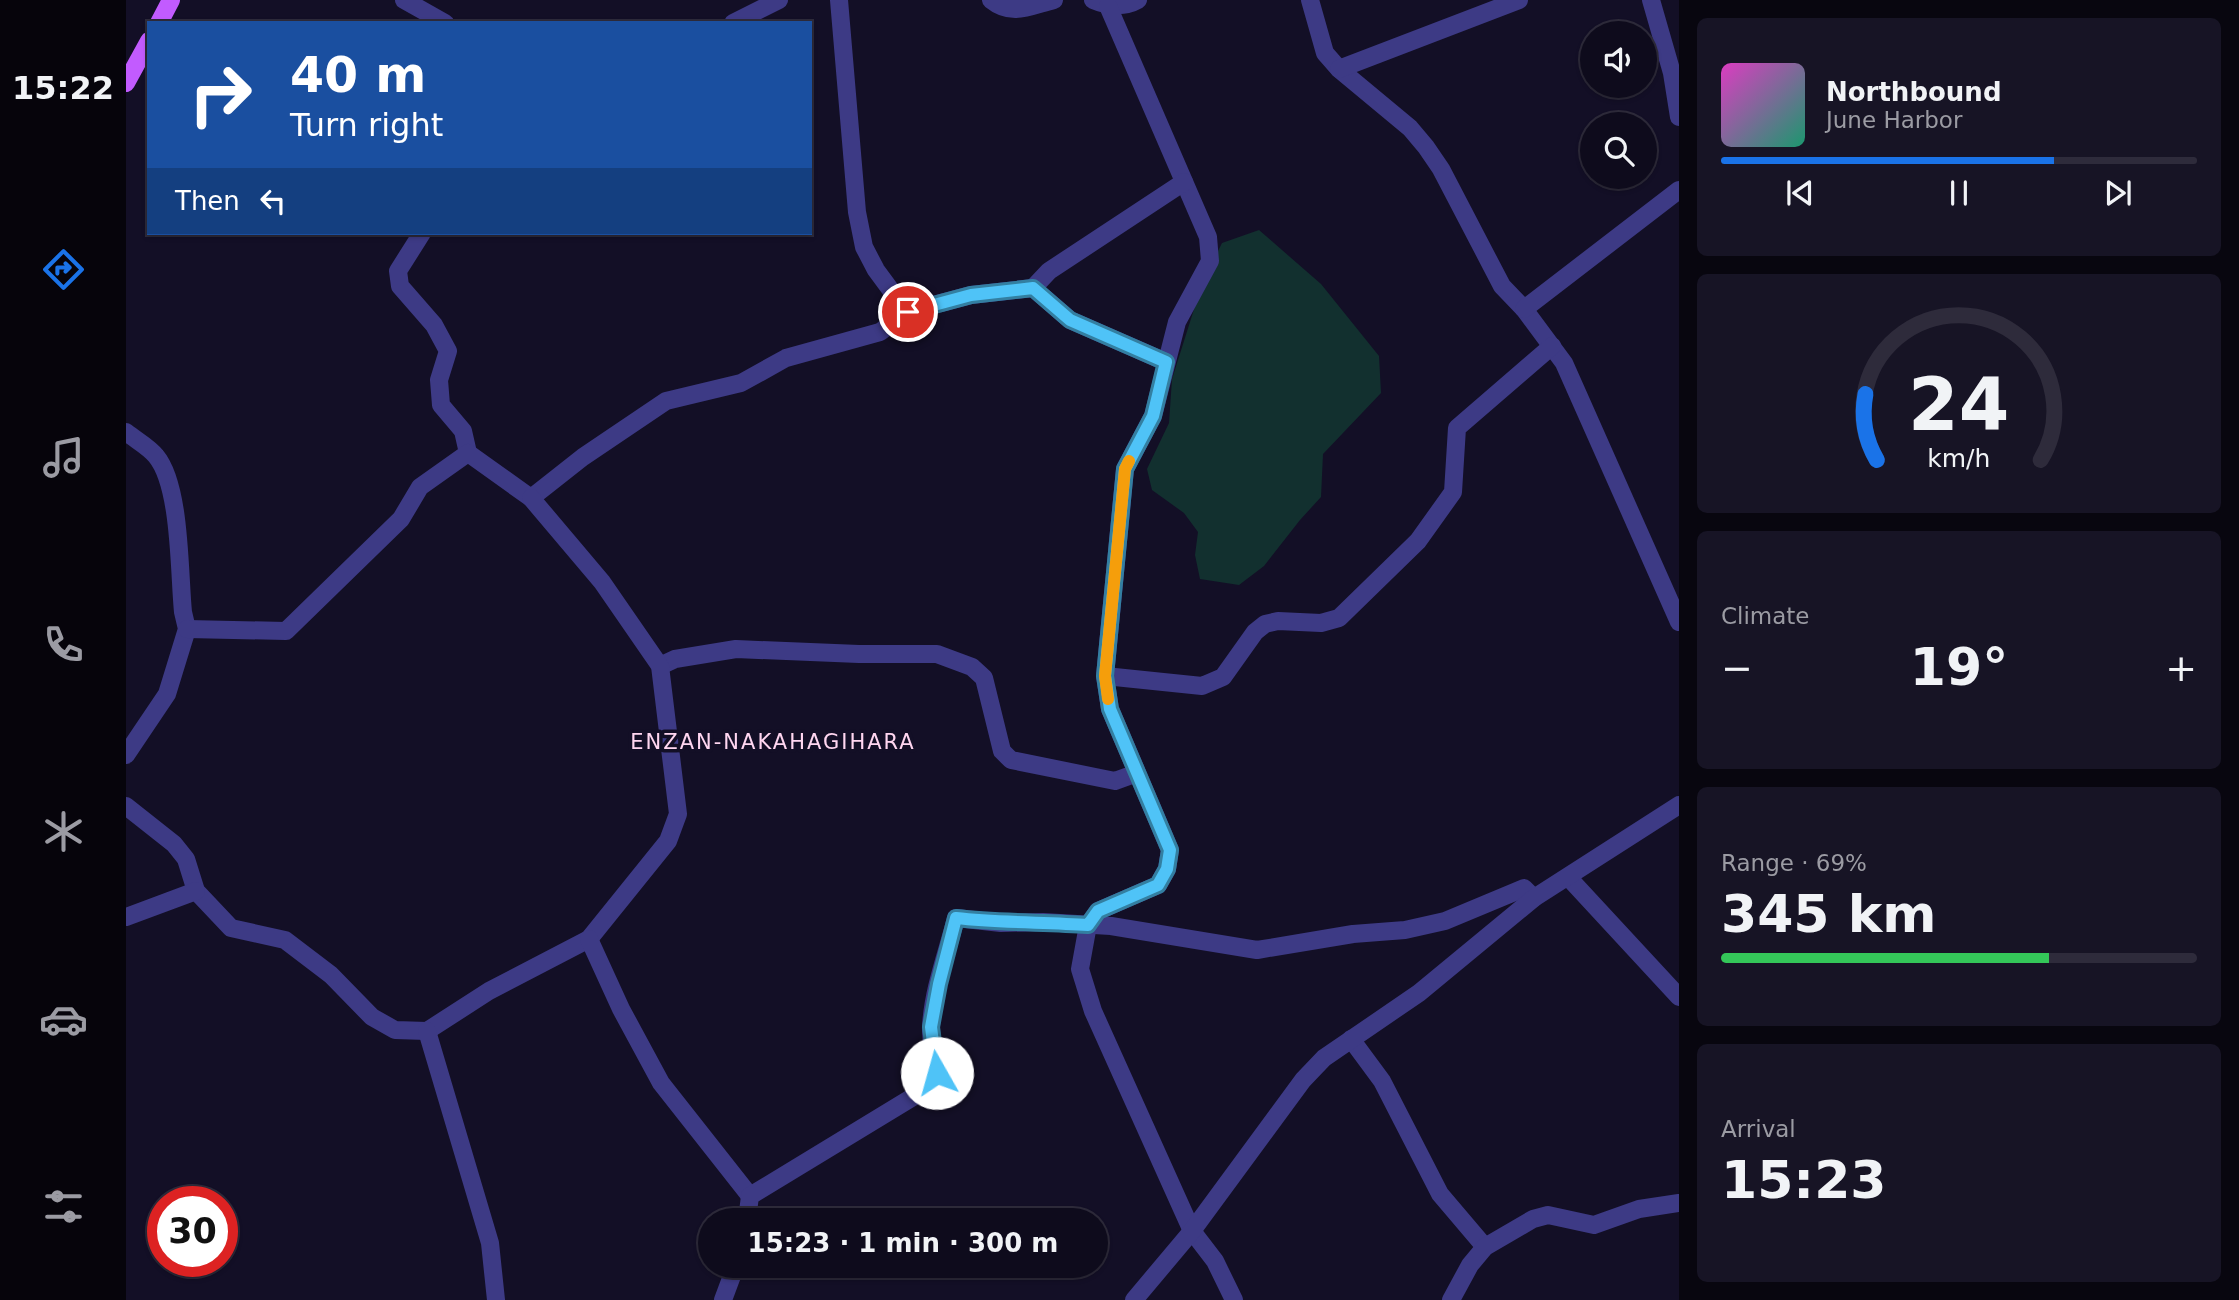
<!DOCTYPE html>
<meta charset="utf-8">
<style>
:root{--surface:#0e0b1c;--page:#171425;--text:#f1f3f6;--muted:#9b9ba3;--line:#2e2b3b;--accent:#1a73e8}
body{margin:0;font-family:"DejaVu Sans",sans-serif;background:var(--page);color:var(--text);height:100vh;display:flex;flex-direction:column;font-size:26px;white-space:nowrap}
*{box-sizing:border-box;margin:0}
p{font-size:23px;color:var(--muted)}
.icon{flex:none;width:38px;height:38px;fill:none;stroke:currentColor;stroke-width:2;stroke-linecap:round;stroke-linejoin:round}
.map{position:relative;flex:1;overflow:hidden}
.drawer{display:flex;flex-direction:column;gap:18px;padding:18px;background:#08060f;width:560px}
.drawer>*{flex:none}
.banner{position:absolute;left:21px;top:21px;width:665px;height:214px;border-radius:0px;box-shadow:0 2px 5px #0004,0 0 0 2px var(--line);background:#1a4fa0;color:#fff;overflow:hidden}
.buttons{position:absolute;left:1454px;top:21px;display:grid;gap:14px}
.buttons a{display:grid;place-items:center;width:77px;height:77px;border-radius:50%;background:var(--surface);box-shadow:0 2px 5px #0004,0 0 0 2px var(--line);font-size:35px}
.speed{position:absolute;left:21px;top:1186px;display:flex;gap:14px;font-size:35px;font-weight:700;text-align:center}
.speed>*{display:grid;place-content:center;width:91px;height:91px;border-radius:50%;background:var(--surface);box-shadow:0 2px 5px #0004,0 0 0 2px var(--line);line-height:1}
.speed .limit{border:10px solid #d22;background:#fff;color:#111}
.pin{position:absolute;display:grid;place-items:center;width:60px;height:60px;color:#fff;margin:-30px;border:4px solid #fff;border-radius:50%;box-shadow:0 2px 7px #0007}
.me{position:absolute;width:77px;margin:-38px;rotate:353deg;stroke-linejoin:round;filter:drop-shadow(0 0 5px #0008)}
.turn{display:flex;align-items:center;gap:24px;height:147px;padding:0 28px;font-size:32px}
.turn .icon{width:91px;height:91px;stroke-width:2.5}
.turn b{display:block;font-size:49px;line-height:60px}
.then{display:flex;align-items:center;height:66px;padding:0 28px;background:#0003;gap:14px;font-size:26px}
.big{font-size:52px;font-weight:600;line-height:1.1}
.drawer .card{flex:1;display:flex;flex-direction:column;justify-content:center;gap:10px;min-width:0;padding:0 24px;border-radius:10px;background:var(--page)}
.drawer .dial{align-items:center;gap:0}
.dial svg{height:182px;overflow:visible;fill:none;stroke:var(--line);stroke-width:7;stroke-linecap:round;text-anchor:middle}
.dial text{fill:var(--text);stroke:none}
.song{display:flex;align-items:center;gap:21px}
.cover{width:84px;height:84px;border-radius:10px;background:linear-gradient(135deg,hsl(310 70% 55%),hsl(160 70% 35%))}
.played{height:7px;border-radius:4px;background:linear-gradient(90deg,var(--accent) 70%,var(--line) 70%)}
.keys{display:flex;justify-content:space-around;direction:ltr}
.heat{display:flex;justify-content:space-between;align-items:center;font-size:38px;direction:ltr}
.charge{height:10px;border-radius:5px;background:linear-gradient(90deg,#34c759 69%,var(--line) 0)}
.trip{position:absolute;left:572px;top:1208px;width:410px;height:70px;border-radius:35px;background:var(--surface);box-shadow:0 2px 5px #0004,0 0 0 2px var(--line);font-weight:600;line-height:70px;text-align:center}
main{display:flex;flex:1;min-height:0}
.tab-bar{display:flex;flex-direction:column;width:126px;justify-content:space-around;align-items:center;background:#06040b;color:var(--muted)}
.tab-bar .icon{width:49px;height:49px}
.tab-bar .on{color:var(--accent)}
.tab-bar b{font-size:32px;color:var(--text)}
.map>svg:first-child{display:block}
.green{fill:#12302f}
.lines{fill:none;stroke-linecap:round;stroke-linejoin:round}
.minor{stroke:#3d3a85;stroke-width:18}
.major{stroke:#c25bff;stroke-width:18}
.route-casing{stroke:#337fa1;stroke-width:18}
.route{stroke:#4fc3f7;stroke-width:12}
.slow{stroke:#f59e0b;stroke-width:12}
.labels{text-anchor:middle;stroke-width:7;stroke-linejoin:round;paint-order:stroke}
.quarter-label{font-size:21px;letter-spacing:2px;fill:#ffd6f0;stroke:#130f26}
</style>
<main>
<nav class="tab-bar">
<b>15:22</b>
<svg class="icon on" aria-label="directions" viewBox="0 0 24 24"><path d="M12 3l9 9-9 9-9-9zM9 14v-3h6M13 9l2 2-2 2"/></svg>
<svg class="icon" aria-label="music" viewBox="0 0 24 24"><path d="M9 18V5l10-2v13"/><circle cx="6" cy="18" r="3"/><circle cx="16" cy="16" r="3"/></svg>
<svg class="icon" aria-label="phone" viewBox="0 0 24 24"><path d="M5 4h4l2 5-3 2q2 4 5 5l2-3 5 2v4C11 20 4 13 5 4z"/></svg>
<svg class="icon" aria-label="climate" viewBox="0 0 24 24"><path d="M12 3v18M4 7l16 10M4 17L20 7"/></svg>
<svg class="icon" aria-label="car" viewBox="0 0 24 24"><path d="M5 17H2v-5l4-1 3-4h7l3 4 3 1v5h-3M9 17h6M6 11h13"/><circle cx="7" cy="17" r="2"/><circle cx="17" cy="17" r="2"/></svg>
<svg class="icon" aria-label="filters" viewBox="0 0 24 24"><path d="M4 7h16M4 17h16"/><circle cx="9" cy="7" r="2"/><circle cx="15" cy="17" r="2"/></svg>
</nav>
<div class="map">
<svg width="1553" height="1300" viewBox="0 0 1553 1300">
<rect width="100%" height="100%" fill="#130f26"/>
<path class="green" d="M1133 230 1195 284 1253 356 1255 393 1197 454 1195 497 1174 520 1138 566 1113 585 1074 579 1069 555 1072 532 1058 513 1026 490 1021 469 1043 423 1046 379 1076 284 1096 243Z"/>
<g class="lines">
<g class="minor">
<path d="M278 0 319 23"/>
<path d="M713 0 731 212 738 247 750 270 781 312"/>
<path d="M865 0C886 17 904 6 928 0"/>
<path d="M967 0C981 6 998 8 1012 0"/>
<path d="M1184 0 1199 53 1213 69 1284 128 1300 147 1315 169 1376 286 1398 309 1438 363 1553 622"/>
<path d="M1525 0 1546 73 1553 117"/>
<path d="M982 6 1082 237 1084 261 1051 322 1027 416 999 469 979 676 984 709 1044 850 1041 869 1032 885 972 911 962 925 954 969 967 1011 1066 1231 1089 1261 1108 1300"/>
<path d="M607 23 653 0"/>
<path d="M1213 69 1393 0"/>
<path d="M296 233 272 271 274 286 308 325 322 351 313 380 315 405 337 431 342 453"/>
<path d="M907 288 923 271 1058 182"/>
<path d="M1398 309 1553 190"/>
<path d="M0 432C10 440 23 447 30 456 55 486 53 573 57 612L61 629 41 694 0 755"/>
<path d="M61 629 160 631 275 519 294 487 342 453 405 498 457 457 540 401 615 383 660 358 754 332 781 312 845 295 907 288 944 320 1040 362"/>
<path d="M534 666 549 659 610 649 733 654H811L846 667 858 678 876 751 885 760 989 781 1011 773"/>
<path d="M979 676 1076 686 1097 677 1129 632 1139 624 1152 621 1195 623 1213 618 1292 541 1327 492 1331 428 1426 346"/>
<path d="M0 806 48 844 60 859 70 891 105 928 159 940 205 975 246 1017 269 1030 301 1031 363 991 463 939 542 841 552 814 534 666 476 582 405 498"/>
<path d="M1442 877 1553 997"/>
<path d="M0 917 70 891"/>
<path d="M463 939 495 1009 535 1083 624 1196"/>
<path d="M301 1031 364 1243 370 1300"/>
<path d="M1225 1039 1256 1081 1314 1194 1359 1247"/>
<path d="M621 1220 624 1196 805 1086C814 1064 804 1049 805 1026 807 990 821 953 830 918L875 923 917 922 985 926 1131 950 1227 934 1279 930 1319 921 1398 888 1408 898"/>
<path d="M597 1300 610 1265"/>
<path d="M1008 1300 1066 1231 1177 1080 1198 1058 1293 993 1408 898 1553 805"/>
<path d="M1325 1300 1344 1265 1359 1247 1407 1219 1422 1215 1468 1225 1513 1209 1553 1203"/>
</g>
<g class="major">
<path d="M33 23 45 0"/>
<path d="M0 83 23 41"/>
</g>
</g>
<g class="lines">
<g class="route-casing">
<path id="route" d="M782 312 845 295 907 288 944 320 1040 362 1027 416 999 469 979 676 984 709 1044 850 1041 869 1032 885 972 911 962 925C918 922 874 923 830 918L813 984 805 1027 811 1073"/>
</g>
<use href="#route" class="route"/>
<path class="slow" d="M982 699 979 676 999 469 1003 461"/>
</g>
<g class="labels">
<g class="quarter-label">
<text x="647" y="749">ENZAN-NAKAHAGIHARA</text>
</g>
</g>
</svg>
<div class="buttons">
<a><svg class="icon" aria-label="sound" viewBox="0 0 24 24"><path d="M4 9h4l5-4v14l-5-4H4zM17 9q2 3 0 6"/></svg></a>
<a><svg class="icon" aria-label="search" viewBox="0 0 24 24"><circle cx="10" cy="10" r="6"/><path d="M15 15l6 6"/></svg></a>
</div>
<div class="speed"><div class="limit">30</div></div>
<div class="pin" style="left:782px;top:312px;background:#d93025"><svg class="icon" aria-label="arrive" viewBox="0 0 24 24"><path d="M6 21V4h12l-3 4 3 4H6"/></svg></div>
<svg class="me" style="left:811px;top:1073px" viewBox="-20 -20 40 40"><circle r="19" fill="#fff"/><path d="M0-13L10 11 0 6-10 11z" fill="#4fc3f7"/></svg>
<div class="trip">15:23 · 1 min · 300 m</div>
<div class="banner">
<div class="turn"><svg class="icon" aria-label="right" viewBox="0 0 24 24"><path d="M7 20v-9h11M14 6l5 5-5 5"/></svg><div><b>40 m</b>Turn right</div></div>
<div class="then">Then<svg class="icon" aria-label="left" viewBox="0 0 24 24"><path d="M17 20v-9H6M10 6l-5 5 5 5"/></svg></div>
</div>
</div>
<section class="drawer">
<div class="card">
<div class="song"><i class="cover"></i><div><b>Northbound</b><p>June Harbor</p></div></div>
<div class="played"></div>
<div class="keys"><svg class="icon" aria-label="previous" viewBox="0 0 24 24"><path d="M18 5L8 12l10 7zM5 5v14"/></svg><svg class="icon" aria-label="pause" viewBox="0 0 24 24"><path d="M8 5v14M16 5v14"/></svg><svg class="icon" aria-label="next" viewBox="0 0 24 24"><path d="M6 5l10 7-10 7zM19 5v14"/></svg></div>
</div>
<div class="card dial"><svg viewBox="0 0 100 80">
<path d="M14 69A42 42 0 1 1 86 69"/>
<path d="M14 69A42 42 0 0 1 9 40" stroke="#1a73e8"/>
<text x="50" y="56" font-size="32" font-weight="700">24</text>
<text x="50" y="72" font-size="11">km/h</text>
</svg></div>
<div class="card"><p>Climate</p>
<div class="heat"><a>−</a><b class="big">19°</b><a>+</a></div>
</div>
<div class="card"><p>Range · 69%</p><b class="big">345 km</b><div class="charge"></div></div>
<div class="card"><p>Arrival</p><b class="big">15:23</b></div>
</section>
</main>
